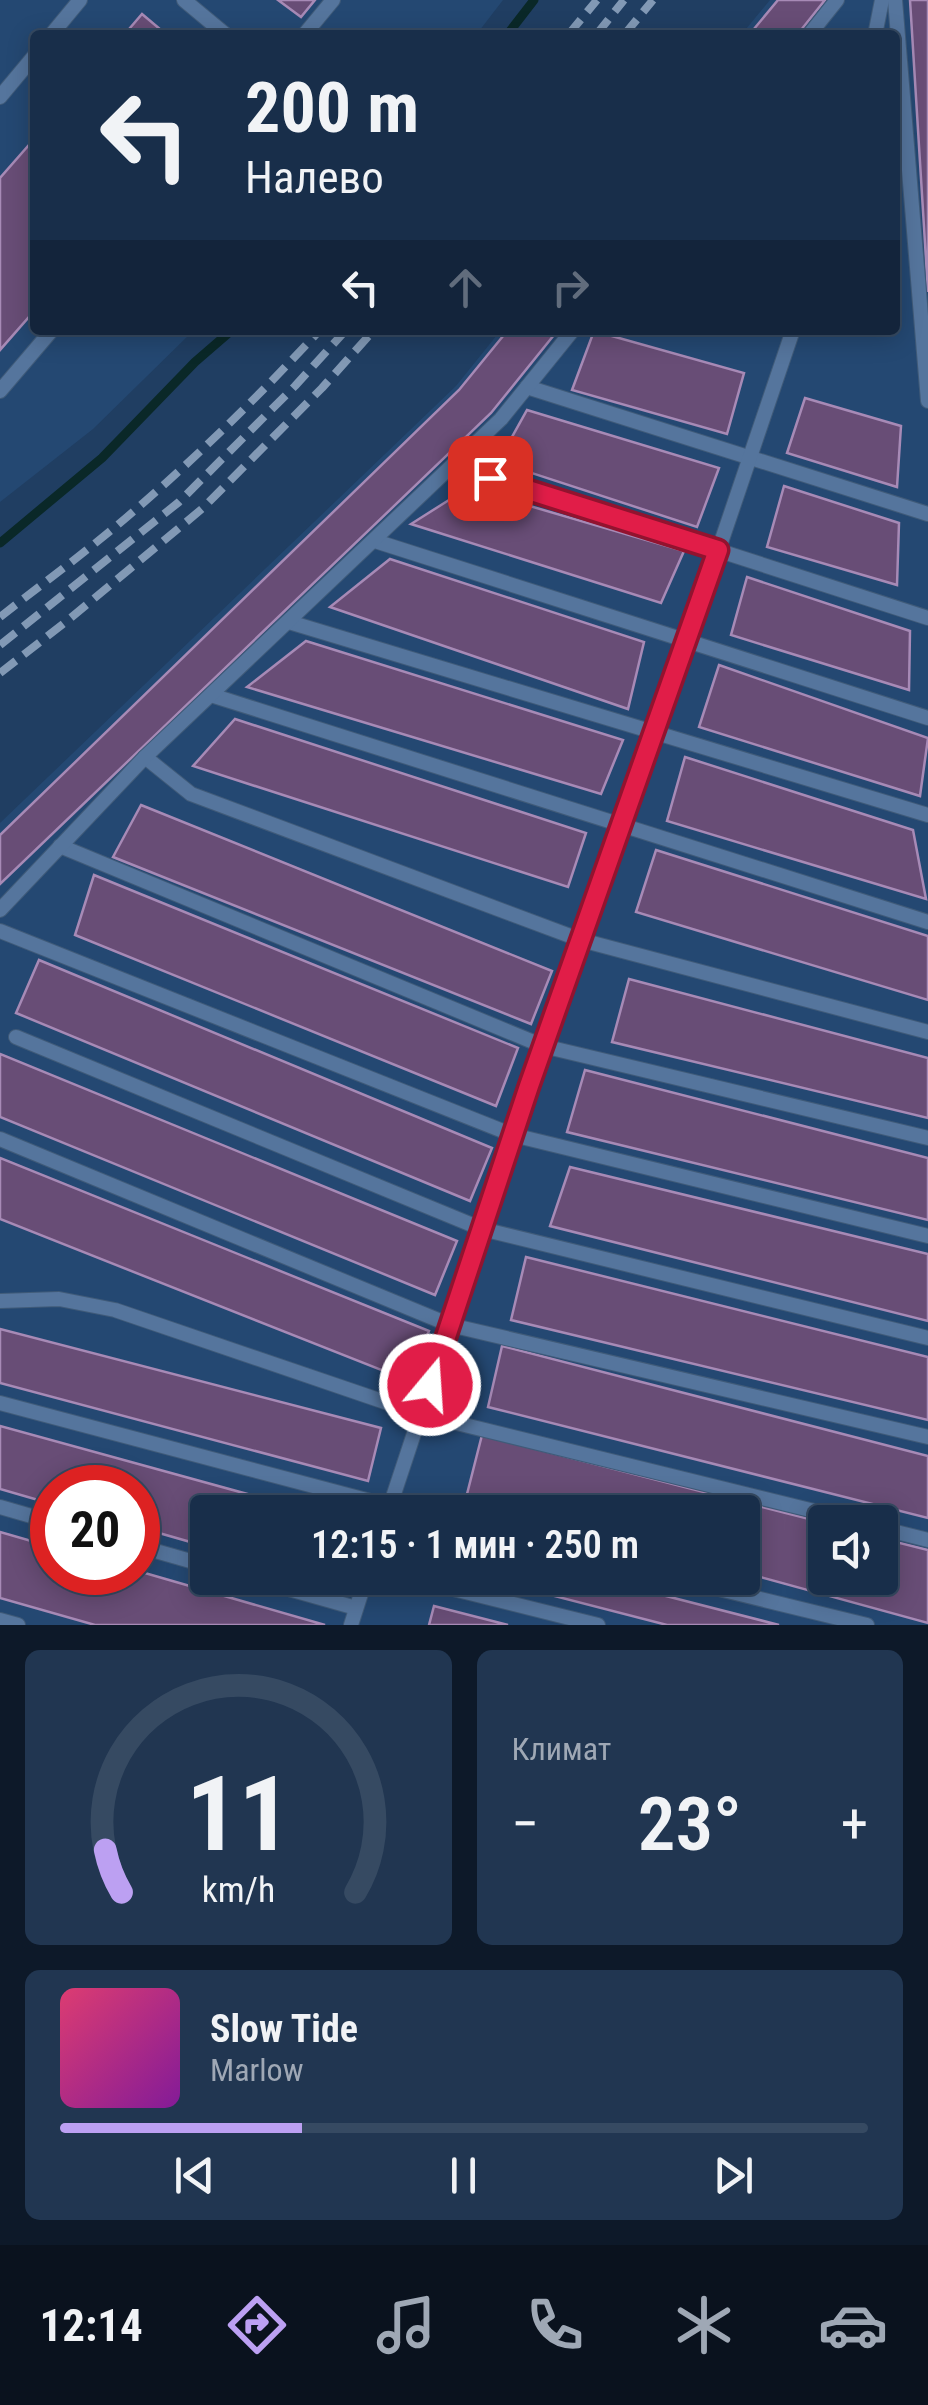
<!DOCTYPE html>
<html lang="ru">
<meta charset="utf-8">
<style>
:root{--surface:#182e4a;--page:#213651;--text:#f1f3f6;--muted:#9fa8b5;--line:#364a62;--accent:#bca0f2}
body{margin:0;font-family:"Roboto Condensed",sans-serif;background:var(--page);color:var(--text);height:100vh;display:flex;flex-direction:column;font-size:38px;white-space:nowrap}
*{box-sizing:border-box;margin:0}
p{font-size:32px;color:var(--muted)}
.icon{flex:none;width:55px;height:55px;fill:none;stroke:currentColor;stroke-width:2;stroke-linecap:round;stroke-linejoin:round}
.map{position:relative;height:1625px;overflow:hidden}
.drawer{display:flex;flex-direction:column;gap:25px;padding:25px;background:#0d1929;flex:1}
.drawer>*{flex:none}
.banner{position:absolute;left:30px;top:30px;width:870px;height:305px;border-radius:10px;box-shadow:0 5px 25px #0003,0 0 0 2px var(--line);background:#182e4a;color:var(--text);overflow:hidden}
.tools{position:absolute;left:808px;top:1505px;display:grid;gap:20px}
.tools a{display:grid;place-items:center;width:90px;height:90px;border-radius:10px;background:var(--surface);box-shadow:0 5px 25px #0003,0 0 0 2px var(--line);font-size:50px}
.speed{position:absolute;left:30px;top:1465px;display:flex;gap:20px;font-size:50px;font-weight:700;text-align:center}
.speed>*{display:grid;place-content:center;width:130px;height:130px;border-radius:50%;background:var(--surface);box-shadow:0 5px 25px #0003,0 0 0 2px var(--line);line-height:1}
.speed .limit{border:15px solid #d22;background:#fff;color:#111}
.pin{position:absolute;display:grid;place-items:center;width:85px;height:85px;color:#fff;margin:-42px;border-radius:20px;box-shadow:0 5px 15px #0006}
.me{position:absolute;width:110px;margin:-55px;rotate:18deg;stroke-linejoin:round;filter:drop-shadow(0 0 8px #0008)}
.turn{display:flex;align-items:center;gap:35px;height:210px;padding:0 50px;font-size:45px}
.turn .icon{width:130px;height:130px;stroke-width:2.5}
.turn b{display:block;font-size:70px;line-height:85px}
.lanes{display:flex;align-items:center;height:95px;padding:0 50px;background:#0003;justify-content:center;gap:50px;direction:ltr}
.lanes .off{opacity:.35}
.big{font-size:75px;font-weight:600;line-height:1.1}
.drawer .tile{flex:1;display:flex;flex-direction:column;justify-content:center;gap:15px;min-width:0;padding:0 35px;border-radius:15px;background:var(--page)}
.drawer .dial{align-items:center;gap:0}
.dial svg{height:260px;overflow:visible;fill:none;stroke:var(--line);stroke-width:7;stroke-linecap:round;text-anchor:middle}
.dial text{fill:var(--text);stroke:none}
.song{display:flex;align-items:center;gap:30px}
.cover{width:120px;height:120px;border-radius:15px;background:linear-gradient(135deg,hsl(340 70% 55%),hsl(290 70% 35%))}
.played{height:10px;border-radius:5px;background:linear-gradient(90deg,var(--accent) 30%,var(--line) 30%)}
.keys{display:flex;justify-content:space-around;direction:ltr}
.heat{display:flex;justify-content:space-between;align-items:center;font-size:55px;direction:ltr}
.drawer .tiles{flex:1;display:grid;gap:25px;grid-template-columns:1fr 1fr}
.tile:last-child{grid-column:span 2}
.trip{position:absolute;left:190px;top:1495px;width:570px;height:100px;border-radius:10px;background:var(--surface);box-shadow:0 5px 25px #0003,0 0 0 2px var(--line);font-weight:600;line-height:100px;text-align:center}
.tab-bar{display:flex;height:160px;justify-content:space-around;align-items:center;background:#0a121e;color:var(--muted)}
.tab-bar .icon{width:70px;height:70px}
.tab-bar .selected{color:var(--accent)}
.tab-bar b{font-size:45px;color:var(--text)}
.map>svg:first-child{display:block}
.built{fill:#244872;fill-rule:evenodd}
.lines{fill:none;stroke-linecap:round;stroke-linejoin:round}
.stream{stroke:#0a2828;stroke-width:9}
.building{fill:#684d76;stroke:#a78ab6;stroke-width:2.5}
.lane-casing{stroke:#405b79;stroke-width:16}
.lane{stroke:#55759d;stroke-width:14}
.rail{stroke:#8299b5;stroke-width:8;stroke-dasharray:20 10;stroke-linecap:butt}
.route-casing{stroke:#92132f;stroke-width:25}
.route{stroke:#e11d48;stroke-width:18}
</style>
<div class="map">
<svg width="928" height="1625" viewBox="0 0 928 1625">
<rect width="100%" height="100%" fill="#203e62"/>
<g class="built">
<path d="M0 0H503L476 35H35V330H194L93 429 0 502Z"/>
<path d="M770 0H928V1625H0V823L456 386 501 330H895V35H741ZM52 1488H138V1572H52ZM208 1512H742V1578H208ZM825 1522H880V1578H825Z"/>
</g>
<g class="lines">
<g class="stream">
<path d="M507 35 534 0"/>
<path d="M0 543 102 458 195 362 232 330"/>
</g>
</g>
<g class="building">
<path d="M278 0H315L301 17Z"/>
<path d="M778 0H825L797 35H749Z"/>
<path d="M910 0H928V292Z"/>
<path d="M142 14 167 35H124Z"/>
<path d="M35 138V310L0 350V178Z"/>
<path d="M508 330H558L491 413 0 884V835L459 390Z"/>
<path d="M594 331 744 373 727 434 572 390Z"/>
<path d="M805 398 901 426 897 487 787 453Z"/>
<path d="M527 410 719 468 697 527 498 462Z"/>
<path d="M784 486 899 523 897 585 767 547Z"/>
<path d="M468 488 684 551 661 603 411 524Z"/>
<path d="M390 559 644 642 628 709 330 607Z"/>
<path d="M747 577 910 631 909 690 731 635Z"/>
<path d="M306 641 623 740 601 794 247 687Z"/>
<path d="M719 665 928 738 920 796 699 727Z"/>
<path d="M235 719 586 833 568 887 193 766Z"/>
<path d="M685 757 913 830 926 899 667 821Z"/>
<path d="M141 805 552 971 531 1024 113 857Z"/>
<path d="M656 850 928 936V1000L636 912Z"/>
<path d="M94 875 518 1048 496 1106 75 935Z"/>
<path d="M39 960 492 1148 470 1201 16 1013Z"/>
<path d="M629 979 928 1058V1118L612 1042Z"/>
<path d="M0 1054 457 1241 435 1295 0 1117Z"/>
<path d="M585 1070 928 1158V1220L567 1132Z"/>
<path d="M0 1158 429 1331 409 1381 0 1219Z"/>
<path d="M570 1167 928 1254V1321L550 1226Z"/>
<path d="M526 1257 928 1357V1420L511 1320Z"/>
<path d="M0 1329 381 1428 368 1481 0 1383Z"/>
<path d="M502 1346 928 1456V1518L488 1407Z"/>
<path d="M0 1426 313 1512H208V1547L138 1527V1488H52V1504L0 1489Z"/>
<path d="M482 1435 825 1523V1578H880V1538L928 1550V1623L742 1572V1512H521L466 1498Z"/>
<path d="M0 1532 52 1547V1572L138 1571 325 1625H95L0 1598Z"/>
<path d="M485 1578H596L779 1625H667Z"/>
<path d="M434 1606 508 1625H429Z"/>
</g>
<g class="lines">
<g class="lane-casing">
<g id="lane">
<path d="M184 0 226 35"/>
<path d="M895 0 928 401"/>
<path d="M51 35 80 0"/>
<path d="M304 35 333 0"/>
<path d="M809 35 837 0"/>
<path d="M875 35 882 0"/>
<path d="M0 97 35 55"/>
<path d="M527 387 928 514"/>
<path d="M0 391 52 330"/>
<path d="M453 465 928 618"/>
<path d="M375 541 928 718"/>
<path d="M289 622 928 815"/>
<path d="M211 695 928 922"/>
<path d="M145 757 191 794 581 940 928 1032"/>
<path d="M60 846 543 1046 928 1138"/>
<path d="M0 910 145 757 501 419 573 330"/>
<path d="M0 931 513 1135 928 1236"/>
<path d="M16 1037 482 1229 928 1338"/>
<path d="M0 1139 450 1325 928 1437"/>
<path d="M0 1301 59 1299 115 1310 420 1414 859 1522"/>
<path d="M0 1403 412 1512"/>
<path d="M0 1507 52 1522"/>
<path d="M388 1512 529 1086 691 631 793 330"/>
<path d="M880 1528 928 1540"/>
<path d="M138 1546 208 1566"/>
<path d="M250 1578 356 1608"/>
<path d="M409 1578 598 1625"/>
<path d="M674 1578 867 1625"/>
<path d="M0 1620 18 1625"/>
<path d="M351 1625 366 1578"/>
</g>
</g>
<use href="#lane" class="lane"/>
<g class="rail">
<path d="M568 35 597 0"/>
<path d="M596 35 624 0"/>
<path d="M624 35 653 0"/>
<path d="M0 617C42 584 86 552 127 517 195 459 259 396 320 330"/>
<path d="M0 645 179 502 295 386 346 330"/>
<path d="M0 673 67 621 203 508 322 388 374 330"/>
</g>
</g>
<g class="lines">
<g class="route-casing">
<path id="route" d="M430 1385 529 1086 718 550 490 478"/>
</g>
<use href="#route" class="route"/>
</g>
</svg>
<div class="tools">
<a><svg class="icon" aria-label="sound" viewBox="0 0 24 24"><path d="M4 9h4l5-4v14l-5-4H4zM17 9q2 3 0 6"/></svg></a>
</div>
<div class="speed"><div class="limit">20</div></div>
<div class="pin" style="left:490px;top:478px;background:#d93025"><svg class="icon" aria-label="arrive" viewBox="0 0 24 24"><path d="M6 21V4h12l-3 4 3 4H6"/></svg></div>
<svg class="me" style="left:430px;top:1385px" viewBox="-20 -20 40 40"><circle r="17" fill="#e11d48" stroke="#fff" stroke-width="3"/><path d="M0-11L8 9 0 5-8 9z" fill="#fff"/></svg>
<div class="trip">12:15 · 1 мин · 250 m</div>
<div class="banner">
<div class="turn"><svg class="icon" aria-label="left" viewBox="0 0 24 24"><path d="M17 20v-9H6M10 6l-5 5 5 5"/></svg><div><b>200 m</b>Налево</div></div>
<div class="lanes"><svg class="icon" aria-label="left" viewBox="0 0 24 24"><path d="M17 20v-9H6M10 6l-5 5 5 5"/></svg><svg class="icon off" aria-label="ahead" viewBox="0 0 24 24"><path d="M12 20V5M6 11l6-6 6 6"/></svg><svg class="icon off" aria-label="right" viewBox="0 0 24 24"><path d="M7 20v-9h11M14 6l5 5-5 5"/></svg></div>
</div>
</div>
<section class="drawer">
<div class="tiles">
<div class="tile dial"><svg viewBox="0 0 100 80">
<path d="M14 69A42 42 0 1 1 86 69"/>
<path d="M14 69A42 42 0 0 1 9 56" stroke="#bca0f2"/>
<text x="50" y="56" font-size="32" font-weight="700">11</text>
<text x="50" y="72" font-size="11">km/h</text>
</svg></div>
<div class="tile"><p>Климат</p>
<div class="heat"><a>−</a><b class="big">23°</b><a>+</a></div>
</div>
<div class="tile">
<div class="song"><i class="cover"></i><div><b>Slow Tide</b><p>Marlow</p></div></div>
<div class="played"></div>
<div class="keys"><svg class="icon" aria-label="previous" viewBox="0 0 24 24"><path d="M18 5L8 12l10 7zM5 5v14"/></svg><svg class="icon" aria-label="pause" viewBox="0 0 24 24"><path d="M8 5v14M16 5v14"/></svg><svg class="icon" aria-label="next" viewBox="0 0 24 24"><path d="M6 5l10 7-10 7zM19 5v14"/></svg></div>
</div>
</div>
</section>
<nav class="tab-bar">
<b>12:14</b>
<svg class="icon selected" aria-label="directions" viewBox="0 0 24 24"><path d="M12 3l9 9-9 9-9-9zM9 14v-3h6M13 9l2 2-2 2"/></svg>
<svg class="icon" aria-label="music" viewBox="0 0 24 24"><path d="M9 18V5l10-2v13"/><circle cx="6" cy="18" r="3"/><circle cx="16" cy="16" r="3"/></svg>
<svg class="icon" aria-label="phone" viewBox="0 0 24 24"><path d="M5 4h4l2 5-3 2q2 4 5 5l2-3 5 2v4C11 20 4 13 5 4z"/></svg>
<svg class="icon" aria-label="climate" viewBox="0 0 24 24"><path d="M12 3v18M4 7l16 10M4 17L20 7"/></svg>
<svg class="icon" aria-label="car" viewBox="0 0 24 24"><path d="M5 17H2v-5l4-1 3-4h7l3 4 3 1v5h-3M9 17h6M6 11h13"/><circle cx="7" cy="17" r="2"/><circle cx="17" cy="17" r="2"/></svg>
</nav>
